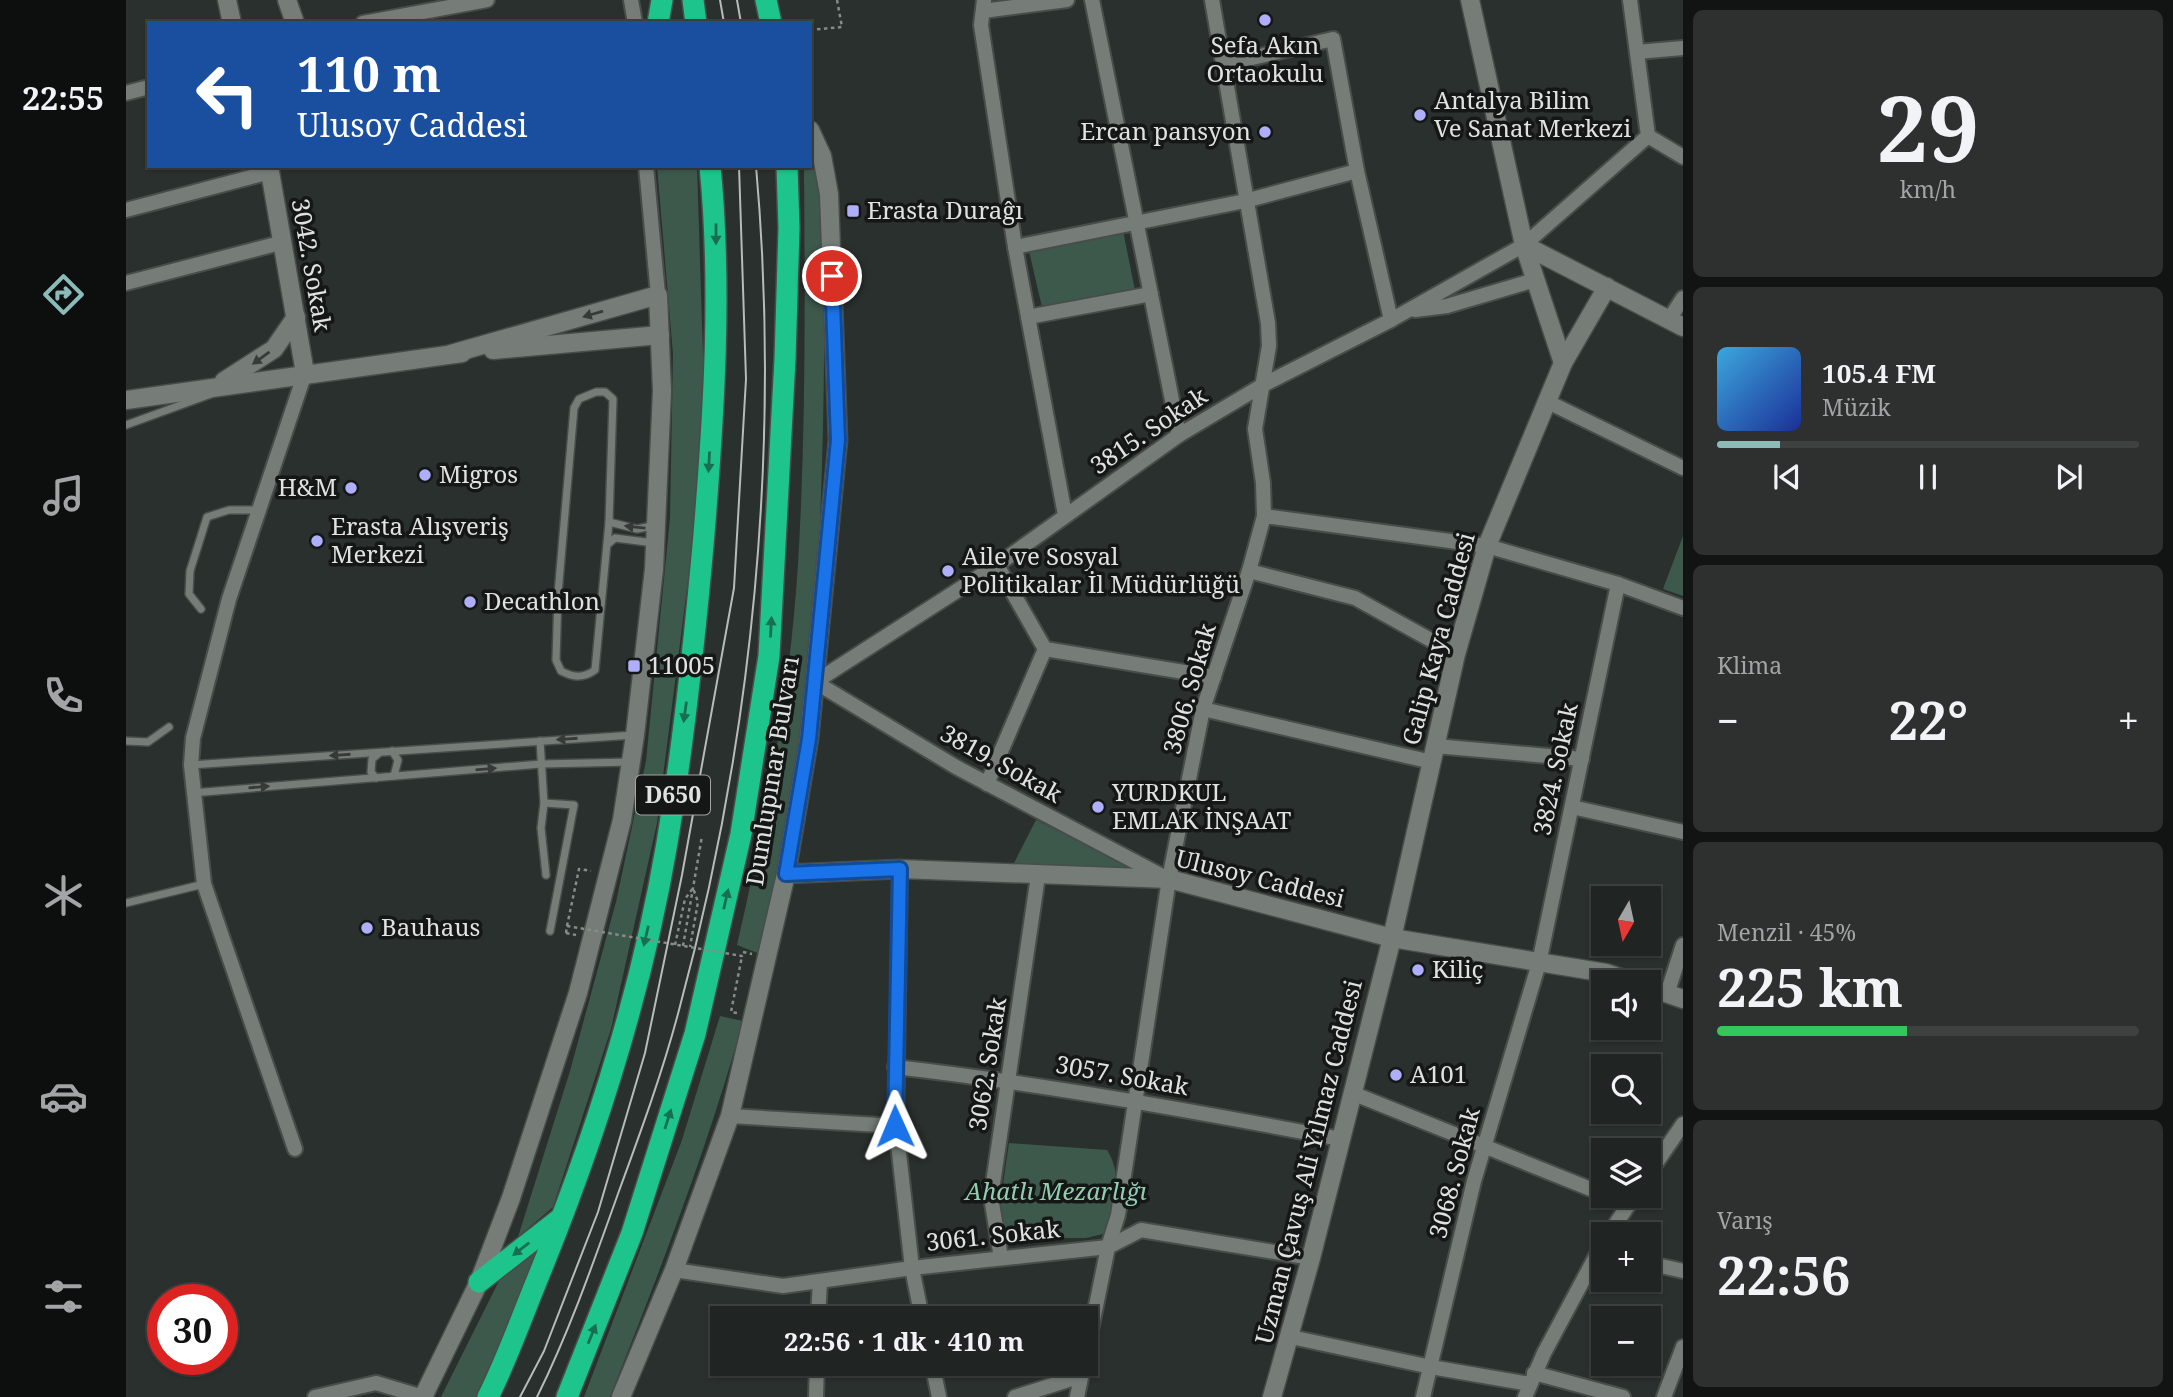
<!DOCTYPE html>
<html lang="tr">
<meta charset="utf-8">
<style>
:root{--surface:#202422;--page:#2d302f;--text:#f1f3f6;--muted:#a2a4a5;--line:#3d4140;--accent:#8bbbb9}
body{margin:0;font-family:"Noto Serif",serif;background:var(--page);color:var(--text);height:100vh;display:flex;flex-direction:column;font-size:26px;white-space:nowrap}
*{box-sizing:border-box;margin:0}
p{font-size:23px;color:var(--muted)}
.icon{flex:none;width:38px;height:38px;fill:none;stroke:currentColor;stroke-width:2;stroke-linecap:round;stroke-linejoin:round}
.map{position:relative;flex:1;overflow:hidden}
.sheet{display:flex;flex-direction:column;gap:10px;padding:10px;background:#121413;width:490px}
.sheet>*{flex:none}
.guide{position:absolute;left:21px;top:21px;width:665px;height:147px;border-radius:0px;box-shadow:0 2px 5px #0004,0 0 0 2px var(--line);background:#1a4fa0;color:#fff;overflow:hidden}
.needle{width:46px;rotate:189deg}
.buttons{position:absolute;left:1465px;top:886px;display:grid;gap:14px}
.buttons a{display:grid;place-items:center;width:70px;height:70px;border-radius:0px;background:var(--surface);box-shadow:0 2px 5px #0004,0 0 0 2px var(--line);font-size:35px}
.speed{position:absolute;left:21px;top:1284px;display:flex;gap:14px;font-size:35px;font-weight:700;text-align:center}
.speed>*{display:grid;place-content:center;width:91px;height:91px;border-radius:50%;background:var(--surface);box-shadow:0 2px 5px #0004,0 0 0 2px var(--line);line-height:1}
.speed .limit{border:10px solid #d22;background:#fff;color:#111}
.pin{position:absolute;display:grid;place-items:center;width:60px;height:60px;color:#fff;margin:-30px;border:4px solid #fff;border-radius:50%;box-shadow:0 2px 7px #0007}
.me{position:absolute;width:77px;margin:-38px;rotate:359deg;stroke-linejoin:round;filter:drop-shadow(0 0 5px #0008)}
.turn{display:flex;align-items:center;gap:24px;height:147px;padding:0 35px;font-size:32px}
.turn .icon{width:91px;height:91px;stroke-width:2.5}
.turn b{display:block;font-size:49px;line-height:60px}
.big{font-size:52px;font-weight:700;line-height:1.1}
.sheet .tile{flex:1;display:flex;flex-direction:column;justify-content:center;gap:10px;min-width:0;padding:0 24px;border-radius:10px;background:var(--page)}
.sheet .dial{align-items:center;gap:0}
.dial b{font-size:91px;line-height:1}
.song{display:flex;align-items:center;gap:21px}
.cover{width:84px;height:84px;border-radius:10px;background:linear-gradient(135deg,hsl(200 70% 55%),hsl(230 70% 35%))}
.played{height:7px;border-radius:4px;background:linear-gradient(90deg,var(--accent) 15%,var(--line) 15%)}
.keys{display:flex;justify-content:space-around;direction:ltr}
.heat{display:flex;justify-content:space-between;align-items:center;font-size:38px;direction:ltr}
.charge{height:10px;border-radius:5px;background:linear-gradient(90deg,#34c759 45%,var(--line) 0)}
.trip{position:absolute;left:584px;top:1306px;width:388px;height:70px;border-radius:0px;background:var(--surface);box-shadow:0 2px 5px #0004,0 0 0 2px var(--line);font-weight:700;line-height:70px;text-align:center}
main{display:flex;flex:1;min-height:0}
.tabs{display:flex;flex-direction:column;width:126px;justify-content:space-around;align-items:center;background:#0d0e0e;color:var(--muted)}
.tabs .icon{width:49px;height:49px}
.tabs .selected{color:var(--accent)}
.tabs b{font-size:32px;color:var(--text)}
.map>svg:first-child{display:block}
.green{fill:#3d594c}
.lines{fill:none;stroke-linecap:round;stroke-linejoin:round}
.lane-casing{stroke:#484d4a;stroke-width:10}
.street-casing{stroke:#484d4a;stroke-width:18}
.secondary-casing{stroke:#484d4a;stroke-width:21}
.highway-casing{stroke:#484d4a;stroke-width:24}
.path{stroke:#878c89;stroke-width:2.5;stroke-dasharray:3.5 3.5;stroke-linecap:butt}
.lane{stroke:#767d79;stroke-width:7}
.street{stroke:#767d79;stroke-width:14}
.secondary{stroke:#767d79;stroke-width:18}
.highway{stroke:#1dc48b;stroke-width:21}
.tram{stroke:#b7bbb9;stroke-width:2}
.path-bridge{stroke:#878c89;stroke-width:2.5;stroke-dasharray:3.5 3.5;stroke-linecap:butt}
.oneway{fill:#186e50}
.oneway2{fill:#363b39}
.route-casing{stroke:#114b97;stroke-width:18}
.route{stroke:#1a73e8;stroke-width:12}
.poi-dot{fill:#afaefa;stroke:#141716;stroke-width:2.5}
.labels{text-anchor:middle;stroke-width:7;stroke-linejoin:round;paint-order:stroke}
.shield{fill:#141716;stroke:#a1a5a3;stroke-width:2}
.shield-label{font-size:23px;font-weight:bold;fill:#dee2e0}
.poi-label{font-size:24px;fill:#dee2e0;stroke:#141716;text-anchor:start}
.street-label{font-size:24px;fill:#dee2e0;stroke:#141716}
.park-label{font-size:24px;font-style:italic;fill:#92cdb0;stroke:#141716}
</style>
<main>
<nav class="tabs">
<b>22:55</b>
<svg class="icon selected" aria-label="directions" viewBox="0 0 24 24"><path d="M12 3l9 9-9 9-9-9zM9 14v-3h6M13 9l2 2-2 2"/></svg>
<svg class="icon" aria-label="music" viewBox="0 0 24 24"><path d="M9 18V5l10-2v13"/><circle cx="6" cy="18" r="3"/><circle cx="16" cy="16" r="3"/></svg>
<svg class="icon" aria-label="phone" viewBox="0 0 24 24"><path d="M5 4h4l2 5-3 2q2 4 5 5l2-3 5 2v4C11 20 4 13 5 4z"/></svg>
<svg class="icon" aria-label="climate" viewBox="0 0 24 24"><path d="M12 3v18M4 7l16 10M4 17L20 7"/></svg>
<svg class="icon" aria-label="car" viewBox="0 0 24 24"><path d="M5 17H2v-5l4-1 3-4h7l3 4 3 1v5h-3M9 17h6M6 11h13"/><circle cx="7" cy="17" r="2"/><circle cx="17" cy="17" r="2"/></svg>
<svg class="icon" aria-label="filters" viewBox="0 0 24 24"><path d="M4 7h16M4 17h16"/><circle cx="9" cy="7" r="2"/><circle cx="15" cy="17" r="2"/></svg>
</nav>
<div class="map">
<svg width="1557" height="1397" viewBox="0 0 1557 1397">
<rect width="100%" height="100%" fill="#2a302d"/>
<g class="green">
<path d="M684 151C704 210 699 299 698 361 697 460 694 559 685 657 676 757 653 856 634 954L611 945C640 819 664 693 672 564 680 431 679 299 678 166H684Z"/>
<path d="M531 166H571L578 387 566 549 531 823 485 1029 427 1207 392 1237 444 1071 490 902 520 761 544 518 547 354Z"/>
<path d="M997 231 1009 290 916 307 903 251Z"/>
<path d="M1557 536V596L1537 589Z"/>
<path d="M910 820 1007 866 1005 871 888 863Z"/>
<path d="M594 1016 617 1021C581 1150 533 1273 484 1397H458L556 1140Z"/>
<path d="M883 1143 981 1150C997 1174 989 1207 981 1233L960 1238H880L874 1205Z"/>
<path d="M420 1238 350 1397H315L373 1281Z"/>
</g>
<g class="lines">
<g class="lane-casing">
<g id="lane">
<path d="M470 392H479L487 399 483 522 469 670C458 678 448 678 435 671L430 660 432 594 448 408 453 399Z"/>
<path d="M0 425 85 394"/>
<path d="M483 522 511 529 526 526"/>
<path d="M482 544 489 538 528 543"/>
<path d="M75 609 63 594 64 571 81 517 103 510H132"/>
<path d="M0 741 22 742 43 727"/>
<path d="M414 741 418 803 448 805 424 931"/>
<path d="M266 751 272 760 268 776"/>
<path d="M65 765 508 735"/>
<path d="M250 778 245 772 246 759 253 753"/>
<path d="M66 793 415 764 505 762"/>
<path d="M418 803 415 828 420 875"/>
<path d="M0 903 78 884"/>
</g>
</g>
<g class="street-casing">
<g id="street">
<path d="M505 0 509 23"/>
<path d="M858 0 855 25 889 247 939 515"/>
<path d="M966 0 1053 435"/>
<path d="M857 11 941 0"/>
<path d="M237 23 361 0"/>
<path d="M1511 52 1557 48"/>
<path d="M1096 65 1207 39 1231 171 1265 320"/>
<path d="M0 93 23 87"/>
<path d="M1522 136 1557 157"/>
<path d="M520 166 532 295"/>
<path d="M0 210 144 172"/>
<path d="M889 247 1119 201 1231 171"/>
<path d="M0 283 158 242"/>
<path d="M1289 310 1321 306 1409 280"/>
<path d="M902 317 1025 294"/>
<path d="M1544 318 1557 298"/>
<path d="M1420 401 1557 468"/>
<path d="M1138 516 1361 546 1492 584 1557 608"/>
<path d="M871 565 919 649 1088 677"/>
<path d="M1123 571 1229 598 1330 654"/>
<path d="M1077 709 1306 762"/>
<path d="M1309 746 1456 759"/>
<path d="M861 784 919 649"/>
<path d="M1446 807 1557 832"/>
<path d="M774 869 770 1126 786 1268 796 1318"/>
<path d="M1038 877 830 767 689 682 871 565 1053 435 1137 385 1265 320 1398 245 1522 136 1504 0"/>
<path d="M1541 994 1557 945"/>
<path d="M769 1067C919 1084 1066 1111 1215 1139"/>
<path d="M1226 1093 1477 1194"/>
<path d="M604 1116 770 1126"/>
<path d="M169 1149 78 884 65 765 67 738 103 599 179 373"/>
<path d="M1522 1175 1557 1124"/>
<path d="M1480 1195 1503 1205"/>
<path d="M1483 1234 1509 1195"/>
<path d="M875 1258 865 1197 912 876"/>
<path d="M1522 1263 1557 1271"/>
<path d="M548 1270 657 1286 786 1268 982 1247 1015 1230 1185 1258"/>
<path d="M692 1318 694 1281"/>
<path d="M1165 1337 1305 1367 1404 1384"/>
<path d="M961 1350 982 1247 992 1215 1043 879 1077 709 1123 571 1138 516 1137 483 1129 429 1143 346 1142 323 1086 0"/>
<path d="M806 1363 813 1397"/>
<path d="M1408 1373 1497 1397"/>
<path d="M189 1397 250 1383 297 1397"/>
<path d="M690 1397 691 1363"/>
<path d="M889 1397 955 1376"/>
<path d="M951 1397 958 1363"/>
<path d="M1297 1397 1348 1181 1413 963 1492 584"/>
<path d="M1399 1397 1418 1353 1477 1243"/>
<path d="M1538 1397 1557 1347"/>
</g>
</g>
<g class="secondary-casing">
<g id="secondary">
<path d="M101 0 106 23"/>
<path d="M161 0 169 23"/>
<path d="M1344 0 1398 245 1437 363"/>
<path d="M143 166 179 373"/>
<path d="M1398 245 1557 327"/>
<path d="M367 350 534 335"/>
<path d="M98 381 148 349 170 317"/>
<path d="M0 400 336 353"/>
<path d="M660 874 774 869 1043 879 1266 938 1480 973 1506 982"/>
<path d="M1522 987 1557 999"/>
<path d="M297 1397 353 1282 385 1198 452 993 496 820 509 735 528 569 536 391 532 295 325 354"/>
<path d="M495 1397 548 1270 604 1116 660 874 683 739 712 440 703 194 696 156 684 130"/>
<path d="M1146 1397 1185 1258 1266 938 1330 654 1361 546 1437 363 1481 287"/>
</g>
</g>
<g class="highway-casing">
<g id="highway">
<path d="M567 0 570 23"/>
<path d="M640 0 645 23"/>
<path d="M532 23 536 0"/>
<path d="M353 1282 435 1218"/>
<path d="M362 1397C381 1359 395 1319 411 1280 468 1141 516 991 541 843 558 740 569 637 578 534 588 412 596 288 584 166"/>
<path d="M441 1397 506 1233 569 1034 615 834 643 656 659 359 663 228 661 166"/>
</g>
</g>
<g class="path">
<path d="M684 30 716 27 711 0"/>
<path d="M441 926 453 869 465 871"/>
<path d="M440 933 450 935"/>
<path d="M549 945 559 899 567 888 572 902 564 947"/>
<path d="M557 946 576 836"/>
<path d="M617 952 626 954"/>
<path d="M611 1013 605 1012 616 956"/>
</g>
<use href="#lane" class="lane"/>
<use href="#street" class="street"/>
<use href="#secondary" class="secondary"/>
<use href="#highway" class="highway"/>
<g class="tram">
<path d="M594 0 598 23"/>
<path d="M611 0 615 23"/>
<path d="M394 1397 418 1351 472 1212 519 1053 556 875 608 588 620 379 613 166"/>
<path d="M411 1397C444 1330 468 1261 493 1191 515 1131 537 1071 553 1010 627 738 655 447 630 166"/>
</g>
<path class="path-bridge" d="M440 933 441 926 616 956 617 952"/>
</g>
<defs><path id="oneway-solid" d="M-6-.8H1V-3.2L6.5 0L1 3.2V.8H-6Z" transform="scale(1.75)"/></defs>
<g class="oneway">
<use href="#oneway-solid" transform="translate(590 234) rotate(90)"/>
<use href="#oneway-solid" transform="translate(583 462) rotate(93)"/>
<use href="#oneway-solid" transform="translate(645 627) rotate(-87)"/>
<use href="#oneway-solid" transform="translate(559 712) rotate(98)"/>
<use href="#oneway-solid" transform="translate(600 899) rotate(-77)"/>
<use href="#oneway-solid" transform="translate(520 936) rotate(103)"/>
<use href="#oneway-solid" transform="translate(542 1119) rotate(-72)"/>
<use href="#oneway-solid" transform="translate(395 1249) rotate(142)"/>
<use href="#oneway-solid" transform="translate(466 1334) rotate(-68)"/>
</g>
<g class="oneway2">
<use href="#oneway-solid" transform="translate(467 314) rotate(164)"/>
<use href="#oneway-solid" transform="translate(135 358) rotate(144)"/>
<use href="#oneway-solid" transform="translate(509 527) rotate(-174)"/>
<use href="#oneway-solid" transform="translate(441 739) rotate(176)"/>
<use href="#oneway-solid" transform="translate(214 755) rotate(176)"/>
<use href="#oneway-solid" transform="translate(360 769) rotate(-5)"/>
<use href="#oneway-solid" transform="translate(133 787) rotate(-5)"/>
</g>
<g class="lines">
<g class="route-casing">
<path id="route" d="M706 276 712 440 683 739 660 874 774 869 769 1126"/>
</g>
<use href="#route" class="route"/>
</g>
<g class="poi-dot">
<circle cx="1139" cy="20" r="7"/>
<circle cx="1294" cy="115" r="7"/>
<circle cx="1139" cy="132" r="7"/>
<rect x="720" y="204" width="14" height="14" rx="3.5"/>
<circle cx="299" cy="475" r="7"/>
<circle cx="225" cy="488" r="7"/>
<circle cx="191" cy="541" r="7"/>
<circle cx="822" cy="571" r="7"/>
<circle cx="344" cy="602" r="7"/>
<rect x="501" y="659" width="14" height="14" rx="3.5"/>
<circle cx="972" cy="807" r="7"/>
<circle cx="241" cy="928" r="7"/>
<circle cx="1292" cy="970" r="7"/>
<circle cx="1270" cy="1075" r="7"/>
</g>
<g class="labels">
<rect class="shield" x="510" y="775.5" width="74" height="39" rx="5"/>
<g class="shield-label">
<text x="547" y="803">D650</text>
</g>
<g class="poi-label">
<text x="1139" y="54" text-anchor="middle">Sefa Akın<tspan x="1139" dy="28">Ortaokulu</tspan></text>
<text x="1308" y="109">Antalya Bilim<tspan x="1308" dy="28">Ve Sanat Merkezi</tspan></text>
<text x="1125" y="140" text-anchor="end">Ercan pansyon</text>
<text x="741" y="219">Erasta Duraĝı</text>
<text x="313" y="483">Migros</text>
<text x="211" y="496" text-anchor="end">H&amp;M</text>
<text x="205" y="535">Erasta Alışveriş<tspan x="205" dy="28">Merkezi</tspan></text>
<text x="836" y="565">Aile ve Sosyal<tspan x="836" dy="28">Politikalar İl Müdürlüğü</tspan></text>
<text x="358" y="610">Decathlon</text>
<text x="522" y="674">11005</text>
<text x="986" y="801">YURDKUL<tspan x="986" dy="28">EMLAK İNŞAAT</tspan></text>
<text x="255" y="936">Bauhaus</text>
<text x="1306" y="978">Kiliç</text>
<text x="1284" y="1083">A101</text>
</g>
<g class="street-label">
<text transform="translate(185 265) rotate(80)" y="8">3042. Sokak</text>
<text transform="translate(1023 431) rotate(-34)" y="8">3815. Sokak</text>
<text transform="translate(1313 639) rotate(-75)" y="8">Galip Kaya Caddesi</text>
<text transform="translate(1064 689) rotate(-74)" y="8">3806. Sokak</text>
<text transform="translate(875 764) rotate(29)" y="8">3819. Sokak</text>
<text transform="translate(1430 769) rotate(-78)" y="8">3824. Sokak</text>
<text transform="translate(647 771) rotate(-81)" y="8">Dumlupınar Bulvarı</text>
<text transform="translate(1134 879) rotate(14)" y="8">Ulusoy Caddesi</text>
<text transform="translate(862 1064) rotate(-81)" y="8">3062. Sokak</text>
<text transform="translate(996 1076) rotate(10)" y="8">3057. Sokak</text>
<text transform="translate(1183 1162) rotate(-76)" y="8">Uzman Çavuş Ali Yılmaz Caddesi</text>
<text transform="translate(1329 1173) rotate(-75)" y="8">3068. Sokak</text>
<text transform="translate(867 1236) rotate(-6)" y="8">3061. Sokak</text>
</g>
<g class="park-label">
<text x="930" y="1200">Ahatlı Mezarlığı</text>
</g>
</g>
</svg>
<div class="buttons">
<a><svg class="needle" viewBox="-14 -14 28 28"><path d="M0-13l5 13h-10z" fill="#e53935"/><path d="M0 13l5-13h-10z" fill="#a2a4a5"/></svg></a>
<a><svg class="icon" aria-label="sound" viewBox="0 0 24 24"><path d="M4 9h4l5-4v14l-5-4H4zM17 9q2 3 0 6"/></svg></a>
<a><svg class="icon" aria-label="search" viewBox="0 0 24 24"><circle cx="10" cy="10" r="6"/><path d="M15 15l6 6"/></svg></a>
<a><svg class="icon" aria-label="layers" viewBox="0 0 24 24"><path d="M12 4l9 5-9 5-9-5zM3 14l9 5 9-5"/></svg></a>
<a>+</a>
<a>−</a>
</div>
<div class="speed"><div class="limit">30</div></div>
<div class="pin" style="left:706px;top:276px;background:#d93025"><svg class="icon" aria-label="arrive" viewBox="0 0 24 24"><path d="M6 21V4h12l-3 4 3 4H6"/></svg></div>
<svg class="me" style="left:769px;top:1126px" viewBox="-20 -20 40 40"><path d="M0-17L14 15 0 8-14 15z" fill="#1a73e8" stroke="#fff" stroke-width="4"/></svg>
<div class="trip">22:56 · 1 dk · 410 m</div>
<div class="guide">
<div class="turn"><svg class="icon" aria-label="left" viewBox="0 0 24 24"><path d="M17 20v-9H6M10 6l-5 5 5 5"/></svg><div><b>110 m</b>Ulusoy Caddesi</div></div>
</div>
</div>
<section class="sheet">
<div class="tile dial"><b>29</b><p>km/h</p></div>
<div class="tile">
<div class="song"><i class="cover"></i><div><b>105.4 FM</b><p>Müzik</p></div></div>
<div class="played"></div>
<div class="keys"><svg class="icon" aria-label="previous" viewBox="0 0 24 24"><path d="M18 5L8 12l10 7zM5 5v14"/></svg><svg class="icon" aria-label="pause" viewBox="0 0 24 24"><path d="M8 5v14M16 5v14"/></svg><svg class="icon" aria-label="next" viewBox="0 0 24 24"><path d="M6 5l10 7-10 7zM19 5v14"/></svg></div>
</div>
<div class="tile"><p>Klima</p>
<div class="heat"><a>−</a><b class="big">22°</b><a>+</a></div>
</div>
<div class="tile"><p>Menzil · 45%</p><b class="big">225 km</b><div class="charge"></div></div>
<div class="tile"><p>Varış</p><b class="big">22:56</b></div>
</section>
</main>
